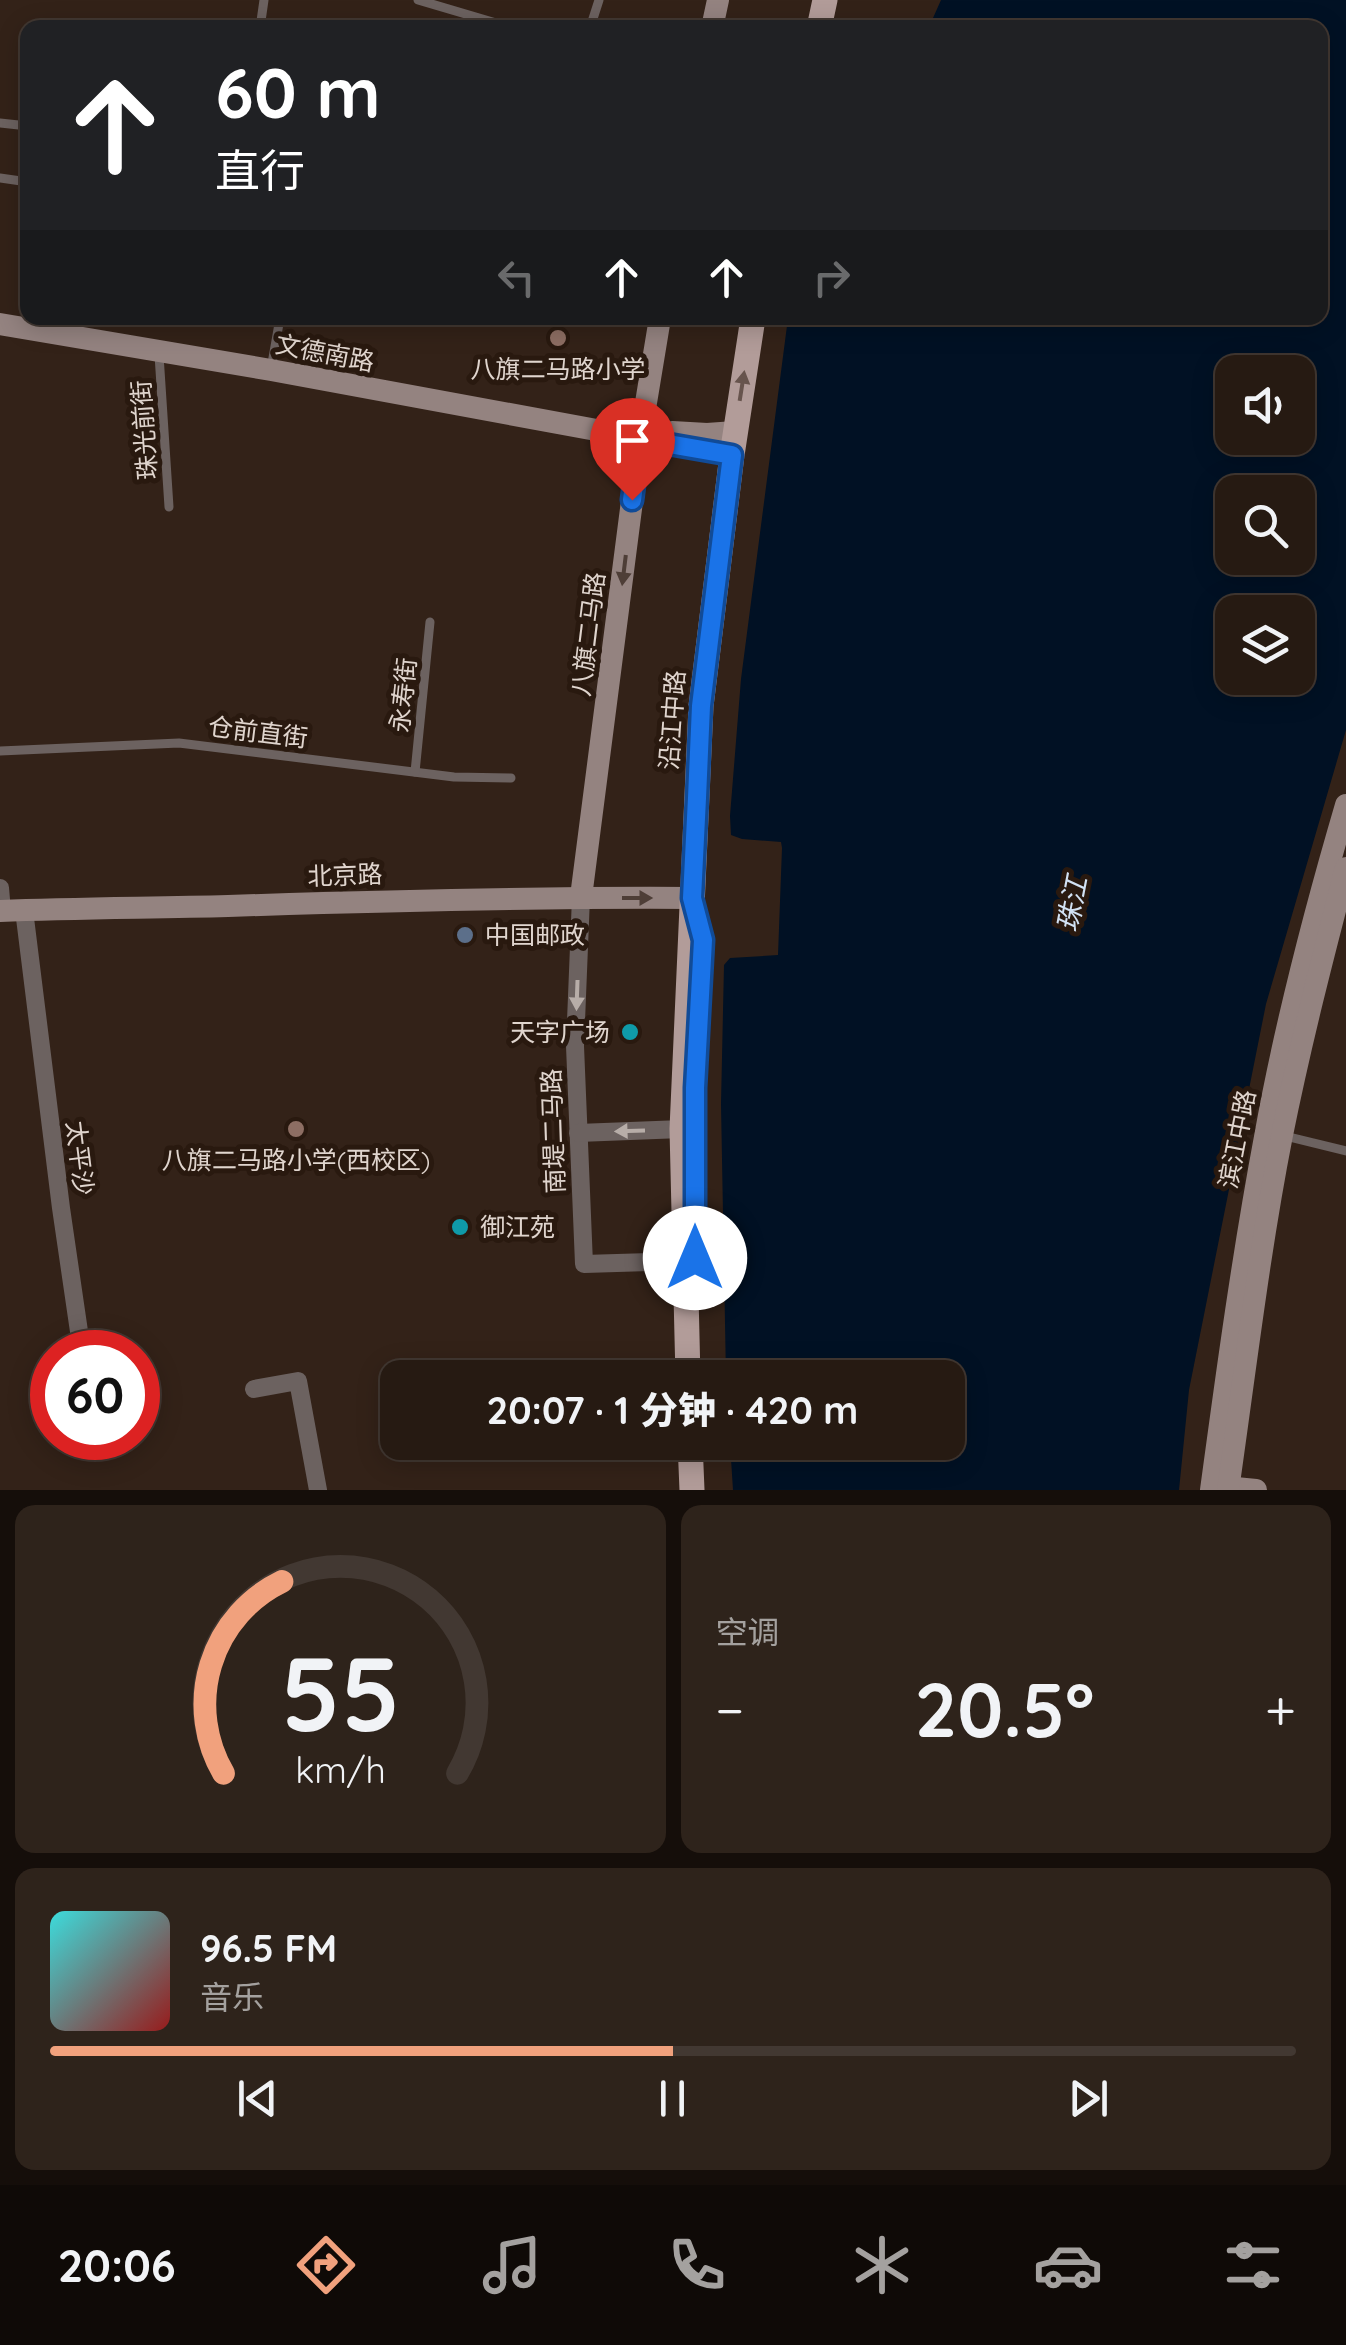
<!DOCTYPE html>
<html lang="zh">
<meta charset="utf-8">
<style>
:root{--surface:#261a12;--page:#2e231b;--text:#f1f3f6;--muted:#a4a19f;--line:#423832;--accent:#f1a17d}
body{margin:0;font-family:Quicksand,"Noto Sans SC",sans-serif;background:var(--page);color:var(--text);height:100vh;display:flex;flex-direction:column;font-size:38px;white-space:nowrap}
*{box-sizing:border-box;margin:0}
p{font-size:32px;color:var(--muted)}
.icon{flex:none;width:55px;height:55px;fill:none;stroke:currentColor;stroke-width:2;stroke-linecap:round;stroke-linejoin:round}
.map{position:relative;height:1490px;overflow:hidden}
.details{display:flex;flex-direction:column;gap:15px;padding:15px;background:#150e0a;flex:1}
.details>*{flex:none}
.hud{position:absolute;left:20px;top:20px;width:1308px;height:305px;border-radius:20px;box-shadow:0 5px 25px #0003,0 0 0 2px var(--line);background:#202124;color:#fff;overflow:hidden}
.controls{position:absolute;left:1215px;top:355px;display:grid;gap:20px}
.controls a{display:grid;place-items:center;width:100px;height:100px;border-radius:20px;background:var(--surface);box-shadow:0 5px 25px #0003,0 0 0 2px var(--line);font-size:50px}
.speed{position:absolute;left:30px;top:1330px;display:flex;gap:20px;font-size:50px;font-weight:700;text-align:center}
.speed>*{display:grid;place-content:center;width:130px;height:130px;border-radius:50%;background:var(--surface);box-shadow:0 5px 25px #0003,0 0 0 2px var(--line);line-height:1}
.speed .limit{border:15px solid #d22;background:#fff;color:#111}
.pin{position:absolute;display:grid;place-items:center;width:85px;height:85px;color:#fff;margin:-102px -42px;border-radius:50% 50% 50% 0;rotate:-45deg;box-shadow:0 0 10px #0007}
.pin .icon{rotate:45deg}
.me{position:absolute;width:110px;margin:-55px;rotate:0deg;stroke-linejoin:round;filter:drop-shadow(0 0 8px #0008)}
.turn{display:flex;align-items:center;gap:35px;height:210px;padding:0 30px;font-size:45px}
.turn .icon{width:130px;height:130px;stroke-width:2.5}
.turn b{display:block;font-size:70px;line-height:85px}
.lanes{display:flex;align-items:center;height:95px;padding:0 30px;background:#0003;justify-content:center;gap:50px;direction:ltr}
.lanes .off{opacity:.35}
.big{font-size:75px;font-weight:800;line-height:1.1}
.details .tile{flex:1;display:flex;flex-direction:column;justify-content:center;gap:15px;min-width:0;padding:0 35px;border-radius:20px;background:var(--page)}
.details .dial{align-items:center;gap:0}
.dial svg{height:260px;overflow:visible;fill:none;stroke:var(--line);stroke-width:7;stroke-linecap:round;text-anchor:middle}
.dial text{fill:var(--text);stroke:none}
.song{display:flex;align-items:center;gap:30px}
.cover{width:120px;height:120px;border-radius:15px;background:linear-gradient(135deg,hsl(180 70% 55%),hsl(0 70% 35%))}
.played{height:10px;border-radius:5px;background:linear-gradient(90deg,var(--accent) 50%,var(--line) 50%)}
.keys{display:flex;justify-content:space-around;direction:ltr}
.heat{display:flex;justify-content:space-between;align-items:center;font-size:55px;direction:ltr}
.details .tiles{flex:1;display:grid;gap:15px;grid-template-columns:1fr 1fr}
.tile:last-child{grid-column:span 2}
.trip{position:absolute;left:380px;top:1360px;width:585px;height:100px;border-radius:20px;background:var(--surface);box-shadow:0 5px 25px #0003,0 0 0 2px var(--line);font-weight:800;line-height:100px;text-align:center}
.menu{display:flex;height:160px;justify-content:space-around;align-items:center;background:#0f0a07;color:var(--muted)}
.menu .icon{width:70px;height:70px}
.menu .selected{color:var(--accent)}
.menu b{font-size:45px;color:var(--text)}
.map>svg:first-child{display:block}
.water{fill:#011124;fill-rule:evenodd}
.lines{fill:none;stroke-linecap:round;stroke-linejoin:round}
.lane{stroke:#6c6260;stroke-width:9}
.street{stroke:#6c6260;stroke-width:18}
.secondary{stroke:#948380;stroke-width:22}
.primary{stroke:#b29c99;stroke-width:25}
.oneway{fill:#67544d}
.oneway2{fill:#4e3e37}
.oneway3{fill:#b7ada8}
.route-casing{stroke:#114b97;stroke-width:25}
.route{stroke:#1a73e8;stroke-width:18}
.education-dot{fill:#8d6e63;stroke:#29190f;stroke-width:4}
.service-dot{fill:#5c6f8a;stroke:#29190f;stroke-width:4}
.culture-dot{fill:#0f9aa8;stroke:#29190f;stroke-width:4}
.labels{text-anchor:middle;stroke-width:10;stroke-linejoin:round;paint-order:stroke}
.street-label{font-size:25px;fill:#e0d5ce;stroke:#29190f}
.poi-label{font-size:25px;fill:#e0d5ce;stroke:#29190f}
.water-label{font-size:28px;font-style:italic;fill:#d2e2f4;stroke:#29190f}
</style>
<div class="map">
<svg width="1346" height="1490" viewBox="0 0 1346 1490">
<rect width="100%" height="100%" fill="#332218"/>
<path class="water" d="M941 0H1346V730L1266 1004 1189 1390 1179 1490H733L730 1443 948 1442V1378L726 1377 721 1104 724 965 730 958 778 955 782 848 781 842 742 839 731 835 730 816 741 679 788 318H1320V28L929 27ZM1232 372H1298V438H1232ZM1232 492H1298V558H1232ZM1232 612H1298V678H1232Z"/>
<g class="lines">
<g class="lane">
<path d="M418 0 513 28"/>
<path d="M260 28 264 0"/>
<path d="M590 28 599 0"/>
<path d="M0 123 28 126"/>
<path d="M0 178 28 182"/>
<path d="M159 355 169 507"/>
<path d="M271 369 280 318"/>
<path d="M0 751 179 743 454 777 511 778"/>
<path d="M415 772 430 622"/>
<path d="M1285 1136 1346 1151"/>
</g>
<g class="street">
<path d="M0 888 2 911"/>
<path d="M581 897 575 1046 584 1264 683 1261"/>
<path d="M24 910 61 1208 82 1352"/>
<path d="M578 1133 682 1129"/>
<path d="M254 1389 298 1381 318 1490"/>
</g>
<g class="secondary">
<path d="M712 28 718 0"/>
<path d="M0 324 271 370 732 455"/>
<path d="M672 432 707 434 735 432"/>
<path d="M581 897 640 439 660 318"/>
<path d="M0 911C76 908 152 908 228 906 383 901 537 897 692 898"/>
<path d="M1215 1486 1256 1490"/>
<path d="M1211 1490C1227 1372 1243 1254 1265 1137 1285 1025 1314 914 1346 805"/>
<path d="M1228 1490C1245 1372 1259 1252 1282 1135 1300 1045 1323 956 1346 868"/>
</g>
<g class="primary">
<path d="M819 28 825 0"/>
<path d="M688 1378 682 1129 701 706 732 455 753 318"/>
<path d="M690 1442 692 1490"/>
</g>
</g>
<defs><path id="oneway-solid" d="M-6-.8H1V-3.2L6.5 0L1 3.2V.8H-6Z" transform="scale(2.5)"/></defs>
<use class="oneway" href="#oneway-solid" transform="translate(742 386) rotate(-81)"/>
<g class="oneway2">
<use href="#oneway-solid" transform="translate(624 570) rotate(97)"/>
<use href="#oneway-solid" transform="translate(637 898)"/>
</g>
<g class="oneway3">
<use href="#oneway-solid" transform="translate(577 995) rotate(92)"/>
<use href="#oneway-solid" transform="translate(630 1131) rotate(178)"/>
</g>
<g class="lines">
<g class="route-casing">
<path id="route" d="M632 500 640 439 732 455 701 706 697 798 692 898 703 940 695 1088V1258"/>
</g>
<use href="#route" class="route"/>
</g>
<g class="education-dot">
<circle cx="558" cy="338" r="10"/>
<circle cx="296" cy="1129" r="10"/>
</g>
<circle class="service-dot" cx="465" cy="935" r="10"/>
<g class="culture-dot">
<circle cx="630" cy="1032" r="10"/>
<circle cx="460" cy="1227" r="10"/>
</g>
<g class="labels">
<g class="street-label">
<text transform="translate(325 353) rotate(11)" y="9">文德南路</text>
<text transform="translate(144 430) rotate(-94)" y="9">珠光前街</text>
<text transform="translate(588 634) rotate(-83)" y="9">八旗二马路</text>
<text transform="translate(403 695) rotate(-84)" y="9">永寿街</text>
<text transform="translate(672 720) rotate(-86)" y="9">沿江中路</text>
<text transform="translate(258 732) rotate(7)" y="9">仓前直街</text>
<text transform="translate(345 875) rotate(-2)" y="9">北京路</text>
<text transform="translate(553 1131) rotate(-92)" y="9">南堤二马路</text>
<text transform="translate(1237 1139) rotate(-79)" y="9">滨江中路</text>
<text transform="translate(80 1158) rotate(83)" y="9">太平沙</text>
</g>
<g class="poi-label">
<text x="558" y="378">八旗二马路小学</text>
<text x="485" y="944" text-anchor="start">中国邮政</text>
<text x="610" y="1041" text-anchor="end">天字广场</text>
<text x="296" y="1169">八旗二马路小学(西校区)</text>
<text x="480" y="1236" text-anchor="start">御江苑</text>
</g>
<g class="water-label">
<text transform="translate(1072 904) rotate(-79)" y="10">珠江</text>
</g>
</g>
</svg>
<div class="controls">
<a><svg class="icon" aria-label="sound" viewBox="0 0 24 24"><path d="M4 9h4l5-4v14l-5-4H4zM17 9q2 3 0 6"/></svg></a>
<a><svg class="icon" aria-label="search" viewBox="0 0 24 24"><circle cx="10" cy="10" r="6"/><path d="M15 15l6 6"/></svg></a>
<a><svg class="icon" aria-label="layers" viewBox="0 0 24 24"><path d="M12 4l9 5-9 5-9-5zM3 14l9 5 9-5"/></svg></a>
</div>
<div class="speed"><div class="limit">60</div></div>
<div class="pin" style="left:632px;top:500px;background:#d93025"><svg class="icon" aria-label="arrive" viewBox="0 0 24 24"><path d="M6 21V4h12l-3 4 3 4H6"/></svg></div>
<svg class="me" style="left:695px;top:1258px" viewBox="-20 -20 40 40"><circle r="19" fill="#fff"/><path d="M0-13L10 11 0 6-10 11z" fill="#1a73e8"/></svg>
<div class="trip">20:07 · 1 分钟 · 420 m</div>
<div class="hud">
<div class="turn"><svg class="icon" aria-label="ahead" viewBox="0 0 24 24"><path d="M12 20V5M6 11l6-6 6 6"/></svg><div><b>60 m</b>直行</div></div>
<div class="lanes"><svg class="icon off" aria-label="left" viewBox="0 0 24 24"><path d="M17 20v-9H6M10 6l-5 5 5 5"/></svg><svg class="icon" aria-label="ahead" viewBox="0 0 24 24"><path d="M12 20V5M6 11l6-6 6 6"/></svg><svg class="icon" aria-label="ahead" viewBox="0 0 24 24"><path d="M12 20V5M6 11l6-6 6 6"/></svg><svg class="icon off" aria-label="right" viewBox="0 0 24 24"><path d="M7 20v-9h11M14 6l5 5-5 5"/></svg></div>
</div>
</div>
<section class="details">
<div class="tiles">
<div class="tile dial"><svg viewBox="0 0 100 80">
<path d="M14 69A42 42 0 1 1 86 69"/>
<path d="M14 69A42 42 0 0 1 32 10" stroke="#f1a17d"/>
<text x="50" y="56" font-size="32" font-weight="700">55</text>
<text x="50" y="72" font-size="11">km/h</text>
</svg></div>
<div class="tile"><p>空调</p>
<div class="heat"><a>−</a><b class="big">20.5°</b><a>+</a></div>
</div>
<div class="tile">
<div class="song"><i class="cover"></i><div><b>96.5 FM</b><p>音乐</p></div></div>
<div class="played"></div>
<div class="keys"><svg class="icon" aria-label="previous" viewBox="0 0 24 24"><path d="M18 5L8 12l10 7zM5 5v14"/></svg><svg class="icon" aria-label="pause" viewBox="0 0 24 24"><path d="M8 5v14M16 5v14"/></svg><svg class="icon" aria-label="next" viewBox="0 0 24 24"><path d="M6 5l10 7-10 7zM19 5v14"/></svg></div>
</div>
</div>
</section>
<nav class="menu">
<b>20:06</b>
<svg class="icon selected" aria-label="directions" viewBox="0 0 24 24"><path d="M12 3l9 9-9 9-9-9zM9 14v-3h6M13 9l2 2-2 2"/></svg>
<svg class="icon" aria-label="music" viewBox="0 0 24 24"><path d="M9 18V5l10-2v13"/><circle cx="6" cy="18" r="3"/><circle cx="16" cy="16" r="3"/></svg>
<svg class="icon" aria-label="phone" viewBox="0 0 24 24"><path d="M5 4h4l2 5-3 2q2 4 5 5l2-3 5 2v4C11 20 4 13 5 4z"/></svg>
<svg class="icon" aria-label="climate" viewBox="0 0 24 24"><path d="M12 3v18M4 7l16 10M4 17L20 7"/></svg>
<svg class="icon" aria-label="car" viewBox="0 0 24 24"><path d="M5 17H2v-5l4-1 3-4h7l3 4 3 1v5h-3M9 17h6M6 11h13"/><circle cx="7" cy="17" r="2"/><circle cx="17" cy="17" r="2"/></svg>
<svg class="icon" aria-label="filters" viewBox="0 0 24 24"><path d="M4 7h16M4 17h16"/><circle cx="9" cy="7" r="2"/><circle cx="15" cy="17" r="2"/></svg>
</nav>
